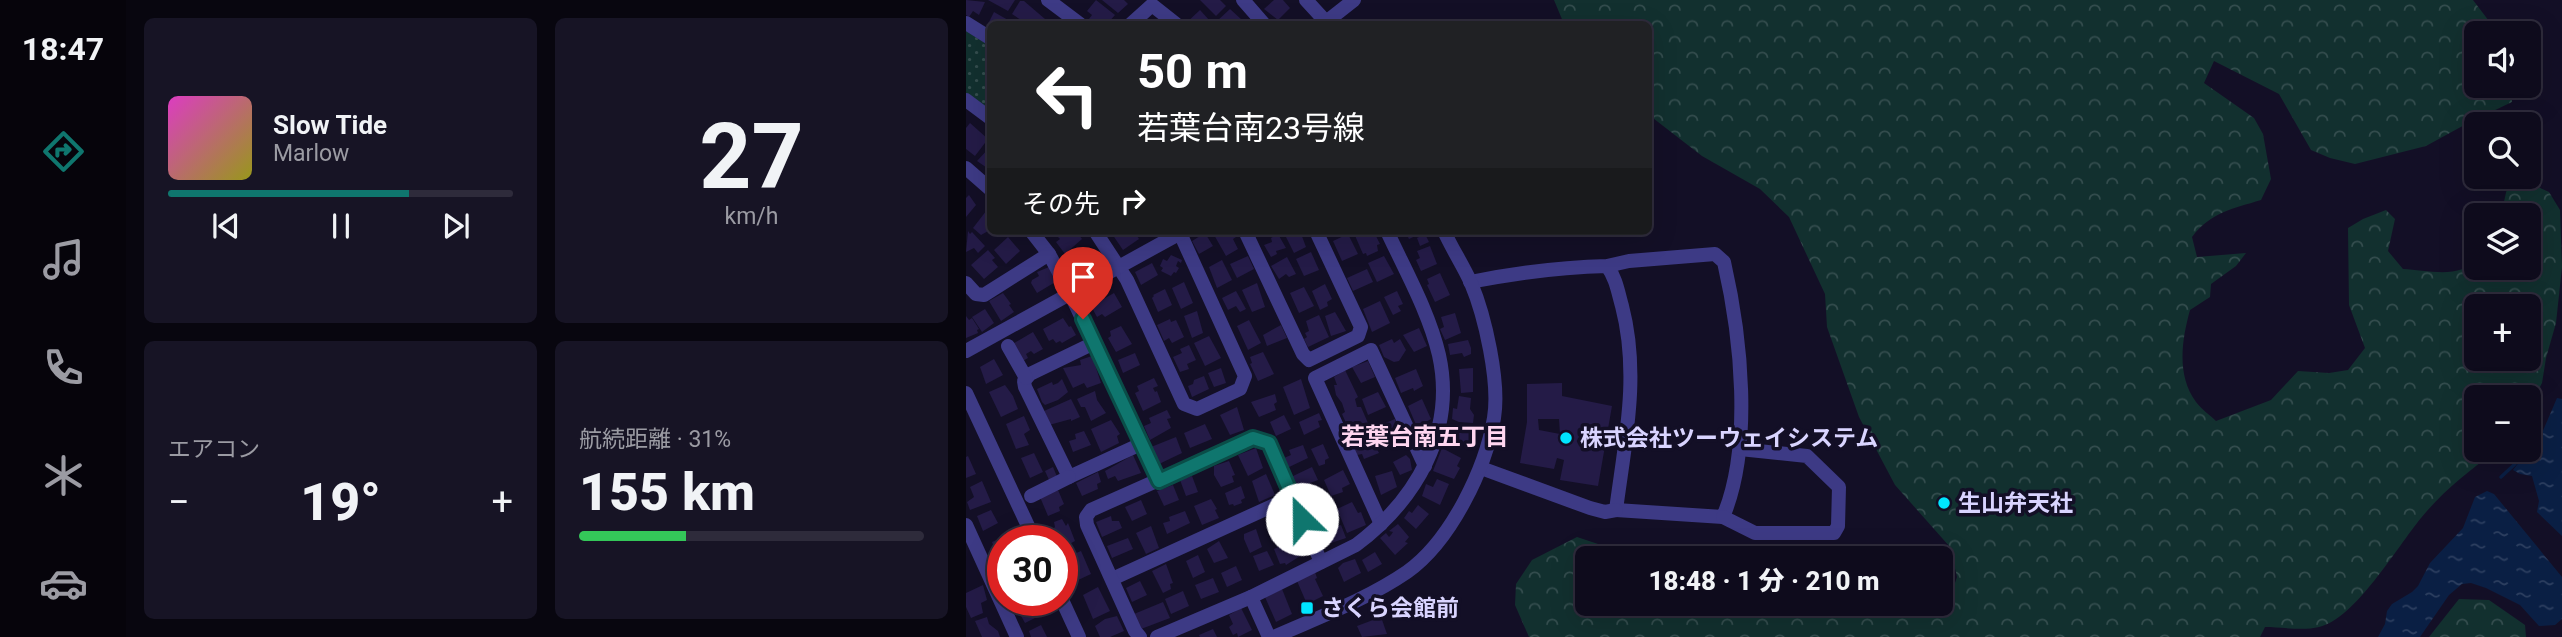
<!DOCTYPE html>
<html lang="ja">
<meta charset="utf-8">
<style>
:root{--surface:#0e0b1c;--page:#171425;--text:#f1f3f6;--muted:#9b9ba3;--line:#2e2b3b;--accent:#0f766e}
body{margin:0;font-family:Roboto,"Noto Sans JP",sans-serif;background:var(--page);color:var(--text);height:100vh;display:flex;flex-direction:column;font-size:26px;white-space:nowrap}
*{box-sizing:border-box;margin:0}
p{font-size:23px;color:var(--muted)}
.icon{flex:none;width:38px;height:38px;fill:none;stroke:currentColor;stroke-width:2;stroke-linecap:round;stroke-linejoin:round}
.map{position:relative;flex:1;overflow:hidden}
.sheet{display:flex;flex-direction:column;gap:18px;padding:18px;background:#08060f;width:840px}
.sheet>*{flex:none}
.hud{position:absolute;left:21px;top:21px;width:665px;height:214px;border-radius:10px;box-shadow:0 7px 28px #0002,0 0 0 2px var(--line);background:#202124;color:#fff;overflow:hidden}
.controls{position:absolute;left:1498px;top:21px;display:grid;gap:14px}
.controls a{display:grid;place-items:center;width:77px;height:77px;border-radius:10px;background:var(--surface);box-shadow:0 7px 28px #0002,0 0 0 2px var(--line);font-size:35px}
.speed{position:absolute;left:21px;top:525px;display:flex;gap:14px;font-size:35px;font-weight:700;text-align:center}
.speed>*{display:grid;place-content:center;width:91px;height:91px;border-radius:50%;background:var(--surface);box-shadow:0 7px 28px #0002,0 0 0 2px var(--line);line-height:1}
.speed .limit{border:10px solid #d22;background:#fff;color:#111}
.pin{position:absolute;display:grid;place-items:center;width:60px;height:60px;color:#fff;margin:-72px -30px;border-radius:50% 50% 50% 0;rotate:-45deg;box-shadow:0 0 7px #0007}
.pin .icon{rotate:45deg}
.me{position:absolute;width:77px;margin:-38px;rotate:337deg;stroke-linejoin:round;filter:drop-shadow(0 0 5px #0008)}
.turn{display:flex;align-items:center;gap:24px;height:147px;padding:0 35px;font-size:32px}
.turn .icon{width:91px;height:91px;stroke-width:2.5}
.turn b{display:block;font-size:49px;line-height:60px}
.then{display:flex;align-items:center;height:66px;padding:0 35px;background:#0003;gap:14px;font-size:26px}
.big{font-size:52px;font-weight:800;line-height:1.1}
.sheet .tile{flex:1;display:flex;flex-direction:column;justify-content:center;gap:10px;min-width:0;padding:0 24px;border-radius:10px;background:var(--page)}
.sheet .dial{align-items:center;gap:0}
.dial b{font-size:91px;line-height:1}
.song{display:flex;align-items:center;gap:21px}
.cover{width:84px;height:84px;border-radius:10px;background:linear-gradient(135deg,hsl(310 70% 55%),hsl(60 70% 35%))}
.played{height:7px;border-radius:4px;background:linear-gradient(90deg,var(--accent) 70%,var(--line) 70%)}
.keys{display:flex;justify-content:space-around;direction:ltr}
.heat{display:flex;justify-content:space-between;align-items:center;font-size:38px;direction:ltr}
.charge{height:10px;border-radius:5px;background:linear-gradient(90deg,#34c759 31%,var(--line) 0)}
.sheet .tiles{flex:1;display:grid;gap:18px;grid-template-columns:repeat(2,1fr)}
.trip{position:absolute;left:609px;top:546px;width:378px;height:70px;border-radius:10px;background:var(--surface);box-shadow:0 7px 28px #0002,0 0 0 2px var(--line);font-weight:800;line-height:70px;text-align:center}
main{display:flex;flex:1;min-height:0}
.tab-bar{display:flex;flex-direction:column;width:126px;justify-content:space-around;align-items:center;background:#06040b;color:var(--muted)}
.tab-bar .icon{width:49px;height:49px}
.tab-bar .active{color:var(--accent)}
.tab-bar b{font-size:32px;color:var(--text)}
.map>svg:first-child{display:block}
.grass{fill:url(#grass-dots)}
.forest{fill:url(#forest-crowns);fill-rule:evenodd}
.water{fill:url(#water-ripples)}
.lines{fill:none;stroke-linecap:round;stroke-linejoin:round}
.stream{stroke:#0a1f44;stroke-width:3.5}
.building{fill:#241b47;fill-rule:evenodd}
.minor{stroke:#3d3a85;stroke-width:14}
.route-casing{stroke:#0a4d48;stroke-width:18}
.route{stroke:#0f766e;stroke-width:12}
.poi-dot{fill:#00e5ff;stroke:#130f26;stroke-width:2.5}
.labels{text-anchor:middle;stroke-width:7;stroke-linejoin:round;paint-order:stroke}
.poi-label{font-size:23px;font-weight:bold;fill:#d9d4ff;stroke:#130f26;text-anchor:start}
.neighbourhood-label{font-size:24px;font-weight:bold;fill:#ffd6f0;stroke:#130f26}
</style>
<main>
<nav class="tab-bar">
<b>18:47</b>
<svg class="icon active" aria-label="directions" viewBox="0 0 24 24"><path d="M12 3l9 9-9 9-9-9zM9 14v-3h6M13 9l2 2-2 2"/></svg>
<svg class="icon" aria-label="music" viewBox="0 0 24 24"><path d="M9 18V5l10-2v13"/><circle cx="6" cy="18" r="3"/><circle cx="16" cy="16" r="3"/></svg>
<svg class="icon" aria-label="phone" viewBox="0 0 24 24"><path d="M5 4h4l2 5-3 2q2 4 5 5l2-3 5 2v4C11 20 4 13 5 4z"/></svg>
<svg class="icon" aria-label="climate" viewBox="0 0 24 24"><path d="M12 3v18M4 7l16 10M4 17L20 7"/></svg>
<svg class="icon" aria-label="car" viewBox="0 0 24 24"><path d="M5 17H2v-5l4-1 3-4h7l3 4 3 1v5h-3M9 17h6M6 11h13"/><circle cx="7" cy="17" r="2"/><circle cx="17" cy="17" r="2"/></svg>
</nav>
<section class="sheet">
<div class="tiles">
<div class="tile">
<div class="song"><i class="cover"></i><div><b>Slow Tide</b><p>Marlow</p></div></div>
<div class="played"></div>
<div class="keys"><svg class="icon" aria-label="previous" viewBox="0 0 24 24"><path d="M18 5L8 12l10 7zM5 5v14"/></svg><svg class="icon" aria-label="pause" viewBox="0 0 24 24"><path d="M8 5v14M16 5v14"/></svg><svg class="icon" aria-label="next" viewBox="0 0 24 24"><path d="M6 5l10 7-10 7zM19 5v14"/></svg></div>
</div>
<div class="tile dial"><b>27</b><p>km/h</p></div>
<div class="tile"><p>エアコン</p>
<div class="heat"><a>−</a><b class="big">19°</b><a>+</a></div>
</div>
<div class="tile"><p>航続距離 · 31%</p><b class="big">155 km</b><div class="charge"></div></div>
</div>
</section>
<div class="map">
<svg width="1596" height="637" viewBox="0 0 1596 637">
<defs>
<pattern id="grass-dots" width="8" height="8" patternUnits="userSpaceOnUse" patternTransform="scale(1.75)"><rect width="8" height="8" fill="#12302f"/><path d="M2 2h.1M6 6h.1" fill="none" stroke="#344d4e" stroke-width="1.8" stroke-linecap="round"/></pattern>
<pattern id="forest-crowns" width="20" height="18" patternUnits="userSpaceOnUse" patternTransform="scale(1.75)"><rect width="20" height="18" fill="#12302f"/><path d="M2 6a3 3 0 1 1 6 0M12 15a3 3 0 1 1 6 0" fill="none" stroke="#344d4e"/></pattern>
<pattern id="water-ripples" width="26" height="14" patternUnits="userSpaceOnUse" patternTransform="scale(1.75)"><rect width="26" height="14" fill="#0a1f44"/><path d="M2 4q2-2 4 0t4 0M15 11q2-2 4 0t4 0" fill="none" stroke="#2d3f60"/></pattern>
</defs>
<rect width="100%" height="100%" fill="#130f26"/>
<path class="grass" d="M0 31 24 46V113L0 95Z"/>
<g class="forest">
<path d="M588 0H1507L1532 33H1510V86H1544L1546 102 1502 123 1460 146 1389 164 1364 158 1345 150 1313 94 1248 61 1238 83 1288 118 1297 134 1305 179 1295 200C1266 209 1245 212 1226 237L1231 257 1280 253 1270 266 1245 284 1244 297 1224 310C1216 339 1210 375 1230 402 1235 409 1244 415 1250 421L1305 400 1332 371 1363 373 1382 370 1399 348 1383 305 1382 228 1397 219 1420 210 1429 219 1422 251 1437 269C1460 270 1497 280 1510 258V268H1563V215H1535L1542 184 1561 182 1583 192 1594 210 1596 267 1590 323 1580 358 1576 383 1563 408V397H1510V450H1531C1504 470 1476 492 1455 518 1431 547 1389 619 1353 627 1337 631 1315 627 1299 627L1294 637H563L549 605 550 584 566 560 611 537 674 558H621V604H930C945 608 959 604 975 604V590L989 583 991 577 984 547 929 485 893 417 861 327 859 294 823 217 794 189 736 156 683 115 682 24H598ZM1510 306H1563V359H1510Z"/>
<path d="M1493 599 1523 600 1559 625 1560 637H1463Z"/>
</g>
<g class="water">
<path d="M1591 398 1596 399V536L1571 512 1573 501 1566 476 1554 474 1547 470 1576 433Z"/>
<path d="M1521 491 1528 494 1596 577V619L1589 625 1573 626 1554 605 1520 588 1505 583 1496 584 1483 595 1454 637H1412L1419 624 1421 611 1426 604 1446 592 1452 586 1464 563 1497 528 1509 497Z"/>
</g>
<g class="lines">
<path class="stream" d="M1535 477 1549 464"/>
</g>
<g class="building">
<path d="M0 0 19 2 13 15 7 11 3 17 0 15Z"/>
<path d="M22 0H49L42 11Z"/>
<path d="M130 0 149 15 141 24H130L123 19 126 15 121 11Z"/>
<path d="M136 0H158L162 4 152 13Z"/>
<path d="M234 0H254L260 6 250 16Z"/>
<path d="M308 0H317L324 8 312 20 298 9Z"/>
<path d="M54 1H58L79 19 75 24H61L46 14Z"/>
<path d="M264 9 276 20 274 22 277 24H254L251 21Z"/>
<path d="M234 10 244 21 240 24H219Z"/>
<path d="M28 12 42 20 40 24H22Z"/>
<path d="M4 123 22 139 9 156 0 149V128Z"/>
<path d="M24 147V170L11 161Z"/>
<path d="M3 195 10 205 0 217V198Z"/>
<path d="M24 206V230L15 235 7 228Z"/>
<path d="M2 231 4 234 6 232 19 246 12 253 8 248 0 252Z"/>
<path d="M97 231H110L116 239 99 254 90 242 94 239 91 236Z"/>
<path d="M144 231H168L173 239 157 250Z"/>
<path d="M251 231H267L270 237 267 239 272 249 260 256 247 233Z"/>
<path d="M317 231H334L340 247 328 253Z"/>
<path d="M387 231H411L406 233 409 234 414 244 411 245 412 251 401 256 400 253 397 254Z"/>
<path d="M439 231H460L443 239Z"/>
<path d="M239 233 247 246 233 254 226 241Z"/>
<path d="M312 234 320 248 310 251 311 254 305 257 298 245 306 242 305 238Z"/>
<path d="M382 234 392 254 376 261 367 241Z"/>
<path d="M459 234 463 242 454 246 451 238Z"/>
<path d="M42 237 54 251 40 264 28 250Z"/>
<path d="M464 246 471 264 455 271 450 260 454 258 451 251Z"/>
<path d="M22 250 29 258 26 260 32 267 18 279 5 265Z"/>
<path d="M124 250 132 261 129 263 132 267 117 278 114 274 111 276 103 264Z"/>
<path d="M345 252 353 270 338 276 330 259Z"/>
<path d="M205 255 216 260 215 263 212 261 210 266 213 268 210 273 208 272 205 276 195 271 197 268 194 266 197 259 201 261Z"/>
<path d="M282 256 288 269 271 278 264 264Z"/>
<path d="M418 256 428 274 411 282 402 263Z"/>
<path d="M321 257 330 274 323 277 320 274 313 279 305 266Z"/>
<path d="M256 260 266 280 251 288 243 267Z"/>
<path d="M186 263 192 275 175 285 169 272Z"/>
<path d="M83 267 91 281 71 293 65 283 66 280 73 276 71 272Z"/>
<path d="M401 269 407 282 387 291 381 278Z"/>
<path d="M474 273 484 295 469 302 461 285 463 284 461 279Z"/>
<path d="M218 282 227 303 215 309 206 288Z"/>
<path d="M291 283 299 307 286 312 276 290Z"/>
<path d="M359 284 366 299 361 302 362 306 354 310 346 291Z"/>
<path d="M338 287 348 306 333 313 324 293Z"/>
<path d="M199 289 206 305 192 312 186 298 188 296 187 295Z"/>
<path d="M270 291 280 309 274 312 270 306 262 310 256 298Z"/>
<path d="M431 291 437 304 432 306 435 311 427 315 418 297Z"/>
<path d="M37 293 45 304 43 305 48 312 35 321 23 301Z"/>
<path d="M148 293 156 307 139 317 136 314 131 317 125 306Z"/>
<path d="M414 301 424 323 406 332 397 309Z"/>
<path d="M19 309 28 323 16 332 6 317Z"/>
<path d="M231 311 237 333 226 338 218 316Z"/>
<path d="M369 312 380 331 365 336 359 316Z"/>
<path d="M489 313 495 333 479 340 474 329 478 327 475 317Z"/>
<path d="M353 315 363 337 342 347 338 339 341 337 339 333 343 331 340 321Z"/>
<path d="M0 316 3 320 6 318 13 329 11 330 12 333 0 338Z"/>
<path d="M97 318 103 327 105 326 110 335 96 343 94 341 90 343 87 339 83 341 77 329Z"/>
<path d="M204 319 205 322 210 320 218 337 206 343 203 338 198 341 191 325Z"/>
<path d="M283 320 295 343 282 350 271 326Z"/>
<path d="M315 325 321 338 301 346 297 335Z"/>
<path d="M155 326 166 344 150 352 142 338 145 336 144 331Z"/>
<path d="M453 328 461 346 448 352 437 335Z"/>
<path d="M67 332 77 349 68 354 65 351 60 354 62 358 55 362 45 345Z"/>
<path d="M243 336 255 358 239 366 228 343Z"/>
<path d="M426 339 428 343 434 339 440 350 433 361 428 362 418 357 413 345Z"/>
<path d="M502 340 505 348V354L498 357 496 353 484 355 482 344Z"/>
<path d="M223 345 230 360 221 364 223 369 214 372 207 357 216 353 214 349Z"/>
<path d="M297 352 308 374 292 381 284 364 286 363 284 357Z"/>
<path d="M169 353 174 365 157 373 152 360Z"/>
<path d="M126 356 135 383 121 388 118 383 107 388 97 368 115 365 114 360Z"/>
<path d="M28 359 37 375 20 384 14 367Z"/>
<path d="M402 361 409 377 395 383 386 367Z"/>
<path d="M255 368 260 383 248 387 242 373Z"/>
<path d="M507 368V392L495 393 493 369Z"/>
<path d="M450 369 457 386 448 391 447 388 435 393 429 378Z"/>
<path d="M379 370 392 397 389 399 391 407H395L405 430 397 433 391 421 381 425 376 414 379 412 376 403 370 395 368 385H371L368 377Z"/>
<path d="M238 376 243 389 226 397 222 386 227 384 228 380Z"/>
<path d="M188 378 192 386 187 388 189 392 191 391 195 402 177 411 169 393 173 391 171 386Z"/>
<path d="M96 379 102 392 92 400 79 405 76 402 71 389 86 382 87 385 92 383Z"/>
<path d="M335 379 344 408 328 415 317 387Z"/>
<path d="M596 383V396L646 406 632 486 594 480 598 460 591 458 588 469 554 463 561 422V384ZM572 419H593L594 434 573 430Z"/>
<path d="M39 385 47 396 52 409 35 417 23 392Z"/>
<path d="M129 391 131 400 140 413 125 421 119 407H115L111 399Z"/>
<path d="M412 392 420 407 402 415 396 399Z"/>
<path d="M309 394 311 402 308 404 310 410 293 417 285 402Z"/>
<path d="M493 396 505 398 504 409 508 415 507 423 493 422 486 419 487 408 491 409Z"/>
<path d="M105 399 114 417 105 421V419L83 425 78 411Z"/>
<path d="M456 399 465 419 451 427 442 406Z"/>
<path d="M271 407 278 430 264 435 254 415Z"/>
<path d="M201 410 205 418 201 419 205 428 184 440 178 426 185 423 183 418Z"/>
<path d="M353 413 356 420 352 421 354 427 338 435 333 422Z"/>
<path d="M318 415 325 429 310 436 304 422Z"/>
<path d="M58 416 64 430 58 434 63 445 50 449 40 424Z"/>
<path d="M429 419 433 428 429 429 431 435 423 438 424 441 417 444 410 427Z"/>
<path d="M145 420 154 434 151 436 153 443 135 452 125 429Z"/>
<path d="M239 424 246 439 224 448 218 433Z"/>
<path d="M489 426 505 428 503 445 489 442Z"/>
<path d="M118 431 125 445 107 452 103 441 110 439 109 434Z"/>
<path d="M210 437 216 453 193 464 185 447Z"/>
<path d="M406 439 413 453 398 459 396 454 391 455 388 448Z"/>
<path d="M357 444 363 458 359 460V464L353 466 345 449Z"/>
<path d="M337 445 342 458 321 468 318 458 325 455 323 450Z"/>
<path d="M290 448 297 468 282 476 272 455Z"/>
<path d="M476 448 495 458 491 466 494 468 488 479 467 471Z"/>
<path d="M68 453 77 472 64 478 55 458Z"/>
<path d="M167 455 175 473 152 481 149 476 142 479 139 471Z"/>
<path d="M440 455 444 459 446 470 434 475 427 462Z"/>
<path d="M2 456 10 474 0 478V457Z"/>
<path d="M263 461 269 475 266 476 268 482 255 487 248 475V466Z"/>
<path d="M87 467 92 479 84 482 79 471Z"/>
<path d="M346 467 352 480 331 488 325 477Z"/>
<path d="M377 470 384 484 376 488 377 492 365 496 358 480Z"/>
<path d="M426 471 431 487 415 495 409 476Z"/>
<path d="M132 472 135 482 131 484 132 489 116 496 110 483Z"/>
<path d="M300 474 309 495 293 502 286 481Z"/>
<path d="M226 476 232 492 220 496 214 480Z"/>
<path d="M471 479 483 484 474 505 456 496 460 484 467 487Z"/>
<path d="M16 481 25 502 4 510 1 502 8 497 4 487Z"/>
<path d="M207 485 213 500 198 506 191 491Z"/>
<path d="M275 486 279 498 275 500 276 503 268 506 267 504 263 505 259 493Z"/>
<path d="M92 490 98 504 93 507 94 511 82 516 74 497Z"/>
<path d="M245 499 251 509 249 510 253 518 236 525 228 506Z"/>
<path d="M175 500 181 514 166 521 159 507Z"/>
<path d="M386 502 392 513 395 512 400 525 381 533 371 509Z"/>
<path d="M356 503 362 518 348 524 342 510Z"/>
<path d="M452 505 463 514 450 529 438 518 443 511 446 513Z"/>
<path d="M25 510 32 523 17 531 11 516Z"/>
<path d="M219 511 224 523 201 534 197 523 204 521 203 517Z"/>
<path d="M318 514 326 534 311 540 303 520Z"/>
<path d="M145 516 146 521H153L156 528 136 537 130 522Z"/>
<path d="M96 519 100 526 102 523 109 541 96 548V541H93L87 529 89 527 88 522Z"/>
<path d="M432 524 443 537 439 542 442 543 429 555 414 538 420 533 423 537 425 535 427 532 423 531Z"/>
<path d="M375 525 380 538 359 545 355 532 364 527 365 529Z"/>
<path d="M185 526 193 548 180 554 170 533Z"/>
<path d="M290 529 296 547 284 553 278 539V534Z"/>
<path d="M42 535 44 541H37V567L35 568 26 558 31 555 26 542Z"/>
<path d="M162 538 167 549 146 558 141 546Z"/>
<path d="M332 538 339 553 320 565 319 563 314 564 308 549Z"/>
<path d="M253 541 262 558 248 563 241 549Z"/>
<path d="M115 551 125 574 110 581 99 558Z"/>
<path d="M301 551 308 565 293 571 287 556Z"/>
<path d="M409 552 416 564 402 572 396 560Z"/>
<path d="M232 555 239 572 227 578 220 561Z"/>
<path d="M389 559 395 573 378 582 372 568 377 563Z"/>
<path d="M200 564 207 583 204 584 205 589 197 593 186 571Z"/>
<path d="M270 566 276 580 261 587 255 573Z"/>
<path d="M349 572 351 578 349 579 357 596 341 604 331 581Z"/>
<path d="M247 578 253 592 235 599 229 585Z"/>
<path d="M174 581 181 595 166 602 160 588Z"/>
<path d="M17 585 21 600 15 603 17 613 5 618 0 607V593Z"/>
<path d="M132 587 144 611 127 619 117 595Z"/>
<path d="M316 589 326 614 310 622 299 597Z"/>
<path d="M217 591 223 606 205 614 199 599Z"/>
<path d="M61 600 69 618 59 623 49 605Z"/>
<path d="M197 602 204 618 175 629 168 614Z"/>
<path d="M275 608 286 630 272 637 271 633 267 635 263 627 267 624 263 615Z"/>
<path d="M151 616 158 631 144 637H134L129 626 139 619Z"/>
<path d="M21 617 23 624 32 631 34 637H16L9 621Z"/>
<path d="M415 617 421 634 396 637 391 626Z"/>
<path d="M75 625 81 637H65L63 631Z"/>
<path d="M247 629 251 637H234L233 635Z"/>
</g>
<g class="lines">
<g class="minor">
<path d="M82 0 114 24"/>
<path d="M277 0 298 24"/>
<path d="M340 0 362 24"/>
<path d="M360 22 388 0"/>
<path d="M0 23 24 38"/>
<path d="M165 24 186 5 210 24"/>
<path d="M0 100 24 118"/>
<path d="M0 168 24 189"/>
<path d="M65 231 83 254 105 295 193 481"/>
<path d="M129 231 161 280 218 404 231 409 274 389 279 376 213 231"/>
<path d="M279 231 337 354 343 360 392 336 395 327 350 231"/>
<path d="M504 282C550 273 595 267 641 266 650 278 652 292 656 306 674 375 659 441 650 510L757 517C787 446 775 336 758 262L749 254 663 261 641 266"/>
<path d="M0 283 10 294 18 295 83 254"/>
<path d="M128 343 64 374 58 381 59 387 103 477 175 444"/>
<path d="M42 346 60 378"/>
<path d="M0 351 218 231"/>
<path d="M0 393 69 541"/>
<path d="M515 468 624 508 639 512 650 510"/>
<path d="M65 496 103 477"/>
<path d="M757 517 789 533H868L872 526 873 487 841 456 774 449"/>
<path d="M415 524 349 378 405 350 459 466"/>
<path d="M0 525 51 637"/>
<path d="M146 579 326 497"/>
<path d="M96 600 113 637"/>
<path d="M174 637 169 631 121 525 120 517 125 510 287 438 303 443 355 562"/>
<path d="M191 637 285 597"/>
<path d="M303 637 285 597 390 545C450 500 490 432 473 355 463 312 439 270 421 231"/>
<path d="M308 637C353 617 400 600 441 572 465 555 484 528 498 502 512 476 523 448 528 418 534 382 519 316 505 283 497 265 486 249 478 231"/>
</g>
</g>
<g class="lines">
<g class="route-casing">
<path id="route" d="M117 319 193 481 287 438 303 443 336 519"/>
</g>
<use href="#route" class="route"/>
</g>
<g class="poi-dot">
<circle cx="600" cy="438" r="7"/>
<circle cx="978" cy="503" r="7"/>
<rect x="334" y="601" width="14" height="14" rx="3.5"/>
</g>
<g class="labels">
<g class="poi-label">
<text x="614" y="446">株式会社ツーウェイシステム</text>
<text x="992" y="511">生山弁天社</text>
<text x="355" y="616">さくら会館前</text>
</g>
<g class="neighbourhood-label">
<text x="459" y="445">若葉台南五丁目</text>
</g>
</g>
</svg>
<div class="controls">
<a><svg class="icon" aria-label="sound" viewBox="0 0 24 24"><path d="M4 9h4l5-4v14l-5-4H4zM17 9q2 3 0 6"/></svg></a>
<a><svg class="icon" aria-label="search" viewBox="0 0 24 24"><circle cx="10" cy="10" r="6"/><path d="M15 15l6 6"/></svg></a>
<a><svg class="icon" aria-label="layers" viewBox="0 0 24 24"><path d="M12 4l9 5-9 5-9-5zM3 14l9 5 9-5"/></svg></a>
<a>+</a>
<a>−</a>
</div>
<div class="speed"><div class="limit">30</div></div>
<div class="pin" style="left:117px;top:319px;background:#d93025"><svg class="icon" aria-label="arrive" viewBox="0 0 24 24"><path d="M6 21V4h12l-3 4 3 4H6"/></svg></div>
<svg class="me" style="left:336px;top:519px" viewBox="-20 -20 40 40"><circle r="19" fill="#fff"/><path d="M0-13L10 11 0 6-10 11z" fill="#0f766e"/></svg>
<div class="trip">18:48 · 1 分 · 210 m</div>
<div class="hud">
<div class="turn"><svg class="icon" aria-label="left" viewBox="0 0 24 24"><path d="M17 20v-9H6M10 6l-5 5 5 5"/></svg><div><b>50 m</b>若葉台南23号線</div></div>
<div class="then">その先<svg class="icon" aria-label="right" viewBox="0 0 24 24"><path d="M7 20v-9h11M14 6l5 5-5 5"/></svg></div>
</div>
</div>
</main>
